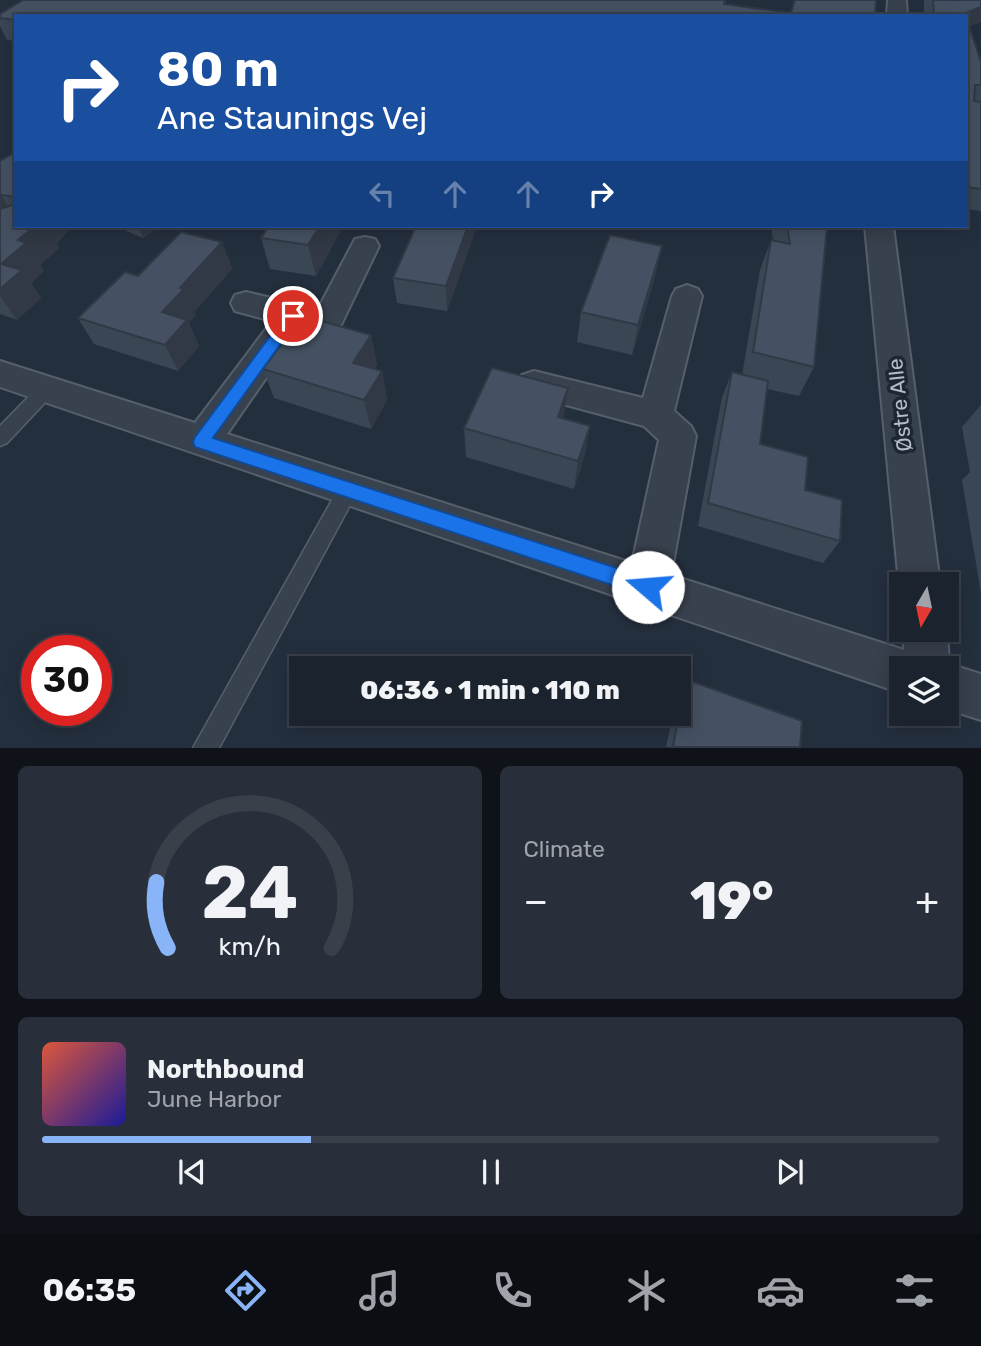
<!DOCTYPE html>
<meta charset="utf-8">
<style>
:root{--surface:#1b232e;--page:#282f3a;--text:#f1f3f6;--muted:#a0a4aa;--line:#39404a;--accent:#8ab4f8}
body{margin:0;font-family:Rubik,sans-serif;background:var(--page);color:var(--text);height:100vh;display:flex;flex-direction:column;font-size:26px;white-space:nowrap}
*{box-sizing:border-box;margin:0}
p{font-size:23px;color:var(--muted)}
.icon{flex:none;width:38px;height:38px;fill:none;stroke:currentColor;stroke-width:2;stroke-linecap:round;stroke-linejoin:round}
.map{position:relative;height:748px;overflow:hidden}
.details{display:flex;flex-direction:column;gap:18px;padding:18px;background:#0f1319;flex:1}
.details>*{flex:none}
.banner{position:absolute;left:14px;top:14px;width:954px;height:214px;border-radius:0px;box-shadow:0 4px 18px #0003,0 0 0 2px var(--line);background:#1a4fa0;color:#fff;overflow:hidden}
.needle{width:46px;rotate:189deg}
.buttons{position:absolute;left:889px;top:572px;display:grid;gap:14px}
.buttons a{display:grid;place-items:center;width:70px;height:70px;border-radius:0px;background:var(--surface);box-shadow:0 4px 18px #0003,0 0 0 2px var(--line);font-size:35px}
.speed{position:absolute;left:21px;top:635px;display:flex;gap:14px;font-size:35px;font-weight:700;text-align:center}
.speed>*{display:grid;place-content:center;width:91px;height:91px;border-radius:50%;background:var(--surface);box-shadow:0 4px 18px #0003,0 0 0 2px var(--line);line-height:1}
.speed .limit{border:10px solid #d22;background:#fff;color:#111}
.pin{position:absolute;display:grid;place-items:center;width:60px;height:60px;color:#fff;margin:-30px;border:4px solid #fff;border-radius:50%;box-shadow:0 2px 7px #0007}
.me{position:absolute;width:77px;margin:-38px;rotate:288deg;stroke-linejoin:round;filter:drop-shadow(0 0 5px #0008)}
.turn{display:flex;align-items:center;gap:24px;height:147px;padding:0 28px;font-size:32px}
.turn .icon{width:91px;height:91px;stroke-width:2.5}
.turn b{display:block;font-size:49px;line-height:60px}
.lanes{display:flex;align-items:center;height:66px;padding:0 28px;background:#0003;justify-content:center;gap:35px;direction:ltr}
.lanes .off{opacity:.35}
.big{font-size:52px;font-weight:800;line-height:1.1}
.details .card{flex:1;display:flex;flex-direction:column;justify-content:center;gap:10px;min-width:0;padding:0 24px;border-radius:10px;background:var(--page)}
.details .dial{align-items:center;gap:0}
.dial svg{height:182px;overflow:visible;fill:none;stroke:var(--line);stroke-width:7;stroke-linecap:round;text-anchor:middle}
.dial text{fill:var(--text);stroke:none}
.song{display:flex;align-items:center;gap:21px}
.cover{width:84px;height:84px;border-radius:10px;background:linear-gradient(135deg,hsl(10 70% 55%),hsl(240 70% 35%))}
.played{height:7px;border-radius:4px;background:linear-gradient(90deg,var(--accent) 30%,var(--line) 30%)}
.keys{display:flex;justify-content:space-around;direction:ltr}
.heat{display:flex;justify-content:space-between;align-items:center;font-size:38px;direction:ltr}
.details .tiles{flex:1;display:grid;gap:18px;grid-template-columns:1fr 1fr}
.card:last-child{grid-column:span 2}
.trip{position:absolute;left:289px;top:656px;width:402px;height:70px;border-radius:0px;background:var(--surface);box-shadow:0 4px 18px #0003,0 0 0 2px var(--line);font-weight:800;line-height:70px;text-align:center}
.dock{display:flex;height:112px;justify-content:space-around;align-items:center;background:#0b0e12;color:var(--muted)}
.dock .icon{width:49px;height:49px}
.dock .selected{color:var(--accent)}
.dock b{font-size:32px;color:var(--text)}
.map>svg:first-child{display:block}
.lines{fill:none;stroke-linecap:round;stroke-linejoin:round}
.service-casing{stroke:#565f6c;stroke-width:3}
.minor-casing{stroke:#565f6c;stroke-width:4}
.service{fill:#38414e;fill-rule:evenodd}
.minor{fill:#38414e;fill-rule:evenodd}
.wall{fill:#3b4654}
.shaded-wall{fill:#303945}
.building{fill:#455162;stroke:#303945;stroke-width:2}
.route{fill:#1a73e8;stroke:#114b97;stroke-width:2}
.labels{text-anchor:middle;stroke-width:7;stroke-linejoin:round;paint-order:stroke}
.street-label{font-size:21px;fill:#b4bcc9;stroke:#1d2633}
</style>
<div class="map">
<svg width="981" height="748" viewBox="0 0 981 748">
<rect width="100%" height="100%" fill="#242f3e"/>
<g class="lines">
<g class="service-casing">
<g id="service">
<path d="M47 382 53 384 56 389 53 394 7 443 0 446V426L41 384Z"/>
<path d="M348 481 355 484 358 490 355 496 219 748H193L341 484Z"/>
</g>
</g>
<g class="minor-casing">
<g id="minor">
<path d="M888 0H906L907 16H887Z"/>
<path d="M865 226H893L940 584H901V588L899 584Z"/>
<path d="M365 237 375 239 379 246 341 325 318 333 300 329 227 434 632 563 659 440 644 426 522 393 517 384 522 375 534 371 643 398 672 296 676 289 687 285 698 289 702 296 674 411 691 426 696 436 671 575 904 650 903 630H947L949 664 981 674V720L947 709V668H901V693L0 387V361L195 423 272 321 235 311 231 303 235 295 246 292 318 309 355 239Z"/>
</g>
</g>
<use href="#service" class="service"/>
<use href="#minor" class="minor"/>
</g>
<g class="wall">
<path d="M726 0 725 4 791 13 794 0H876L875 16H16V41L7 40 0 26V14Z"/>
<path d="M924 0H981V22L969 26 981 62V100L980 102H981V211L966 209V16H924Z"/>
<path d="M16 152V226H73L56 244 59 248 40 265 44 271 31 283 41 298 17 320 0 314V161Z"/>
<path d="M115 226H159L143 238Z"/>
<path d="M269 226H343L316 276 270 269 261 238Z"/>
<path d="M477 226 447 311 397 303 393 278Z"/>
<path d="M771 226H827L814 367 799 396 767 389 760 444 805 490 840 541 823 563 698 526 722 397 732 372 742 375 760 270 771 240H773Z"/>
<path d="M222 242 232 269 194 312 196 315 189 323 199 346 178 371 94 344 78 318 138 276Z"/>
<path d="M655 277 632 355 577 342 581 312Z"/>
<path d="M371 335 377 365 374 369 382 371 387 400 371 429 274 398 263 369Z"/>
<path d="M981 405V593L962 480 970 472 962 427Z"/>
<path d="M564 419 590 426 585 454 574 489 466 457 464 428Z"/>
<path d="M685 679 800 747H666L673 714H679V689Z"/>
</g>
<g class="shaded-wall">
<path d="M981 7V22L966 28 965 13Z"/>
<path d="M0 191 1 195 14 216 0 221Z"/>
<path d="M35 226H73L56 244 59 248 40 265 44 271 31 283 41 298 17 320 0 296 1 264 18 240Z"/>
<path d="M137 226H159L143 238Z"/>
<path d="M320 226H343L316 276 308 245Z"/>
<path d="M468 226H477L447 311 446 286Z"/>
<path d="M222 242 232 269 194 312 196 315 189 323 199 346 178 371 165 345 162 312 180 288Z"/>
<path d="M662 246 655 277 632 355 638 325Z"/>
<path d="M371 335 377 365 360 392 353 363Z"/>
<path d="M382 371 387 400 371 429 364 400Z"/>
<path d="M568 388 564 417 555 446 558 417Z"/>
<path d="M590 426 585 454 574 489 578 461Z"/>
</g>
<g class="building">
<path d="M23 0H725L724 4 791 13 795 0H876L875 16H16V20L0 18V14Z"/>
<path d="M933 0H981V7L965 13 966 16H934Z"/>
<path d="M966 16 981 62V85H975L974 101 981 102V189L966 187Z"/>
<path d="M16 152V197L1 195 0 193V161Z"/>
<path d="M16 199V226H35L18 240 26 243 1 264 22 270 0 289V209L12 205Z"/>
<path d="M269 226H320L308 245 261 238Z"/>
<path d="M416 226H468L446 286 393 278Z"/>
<path d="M787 226H827L814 367 753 352 771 240 790 244Z"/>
<path d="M181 232 222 242 180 288 184 289 162 312 187 320 165 345 78 318 125 272 138 276Z"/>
<path d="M610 235 662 246 638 325 581 312Z"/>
<path d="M303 316 371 335 353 363 382 371 364 400 263 369Z"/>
<path d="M492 368 568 388 558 417 590 426 578 461 464 428Z"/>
<path d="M732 372 768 381 760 444 808 457 805 490 842 500 840 541 708 503Z"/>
<path d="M685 679 802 721 800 747H673Z"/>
</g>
<path class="route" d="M293 311 300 316 298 320 213 438 648 578 655 580 658 587 655 594 648 597 195 447 193 442 195 437 288 312Z"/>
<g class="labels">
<g class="street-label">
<text transform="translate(900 405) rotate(-96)" y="7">Østre Alle</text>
</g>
</g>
</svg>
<div class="buttons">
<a><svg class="needle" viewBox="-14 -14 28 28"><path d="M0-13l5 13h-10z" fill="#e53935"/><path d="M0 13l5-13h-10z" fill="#a0a4aa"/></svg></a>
<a><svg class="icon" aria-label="layers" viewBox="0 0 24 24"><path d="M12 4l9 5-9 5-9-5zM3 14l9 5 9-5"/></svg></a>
</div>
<div class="speed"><div class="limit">30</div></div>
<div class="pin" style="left:293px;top:316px;background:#d93025"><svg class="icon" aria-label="arrive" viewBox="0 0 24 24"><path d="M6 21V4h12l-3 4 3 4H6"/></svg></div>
<svg class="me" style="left:648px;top:587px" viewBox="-20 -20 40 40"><circle r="19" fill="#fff"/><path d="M0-13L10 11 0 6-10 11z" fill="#1a73e8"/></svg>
<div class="trip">06:36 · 1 min · 110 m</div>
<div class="banner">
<div class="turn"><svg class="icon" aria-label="right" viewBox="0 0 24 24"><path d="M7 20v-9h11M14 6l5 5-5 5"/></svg><div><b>80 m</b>Ane Staunings Vej</div></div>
<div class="lanes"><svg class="icon off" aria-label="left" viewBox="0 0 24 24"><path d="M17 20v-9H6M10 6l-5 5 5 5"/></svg><svg class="icon off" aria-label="ahead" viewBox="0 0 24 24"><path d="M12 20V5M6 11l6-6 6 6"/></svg><svg class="icon off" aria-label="ahead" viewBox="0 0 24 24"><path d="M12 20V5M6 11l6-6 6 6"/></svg><svg class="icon" aria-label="right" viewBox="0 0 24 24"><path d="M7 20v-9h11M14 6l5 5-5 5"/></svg></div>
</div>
</div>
<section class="details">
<div class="tiles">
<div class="card dial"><svg viewBox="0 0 100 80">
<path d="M14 69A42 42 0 1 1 86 69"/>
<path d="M14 69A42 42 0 0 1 9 40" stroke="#8ab4f8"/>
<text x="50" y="56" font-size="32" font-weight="700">24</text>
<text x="50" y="72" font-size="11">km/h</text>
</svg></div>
<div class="card"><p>Climate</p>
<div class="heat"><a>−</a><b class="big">19°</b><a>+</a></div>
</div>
<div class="card">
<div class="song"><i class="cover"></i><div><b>Northbound</b><p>June Harbor</p></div></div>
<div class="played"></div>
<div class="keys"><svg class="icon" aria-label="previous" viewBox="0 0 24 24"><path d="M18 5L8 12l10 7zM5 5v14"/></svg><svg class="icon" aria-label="pause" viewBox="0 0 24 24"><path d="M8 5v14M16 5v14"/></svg><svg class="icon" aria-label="next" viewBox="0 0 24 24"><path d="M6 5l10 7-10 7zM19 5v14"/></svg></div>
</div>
</div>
</section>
<nav class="dock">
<b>06:35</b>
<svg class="icon selected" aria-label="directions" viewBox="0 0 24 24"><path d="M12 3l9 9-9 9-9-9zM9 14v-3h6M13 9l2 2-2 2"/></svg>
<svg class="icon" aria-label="music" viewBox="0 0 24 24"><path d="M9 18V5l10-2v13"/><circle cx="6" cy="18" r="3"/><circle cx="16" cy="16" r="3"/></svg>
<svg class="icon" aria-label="phone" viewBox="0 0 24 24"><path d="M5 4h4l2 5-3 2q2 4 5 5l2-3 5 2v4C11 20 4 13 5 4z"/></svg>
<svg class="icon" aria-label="climate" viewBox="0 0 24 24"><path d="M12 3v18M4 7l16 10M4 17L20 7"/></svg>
<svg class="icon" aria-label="car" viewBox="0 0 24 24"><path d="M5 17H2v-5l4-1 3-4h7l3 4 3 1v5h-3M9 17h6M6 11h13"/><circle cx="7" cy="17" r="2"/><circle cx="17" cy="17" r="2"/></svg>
<svg class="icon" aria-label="filters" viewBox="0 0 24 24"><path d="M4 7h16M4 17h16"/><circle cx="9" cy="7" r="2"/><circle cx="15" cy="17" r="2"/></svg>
</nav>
